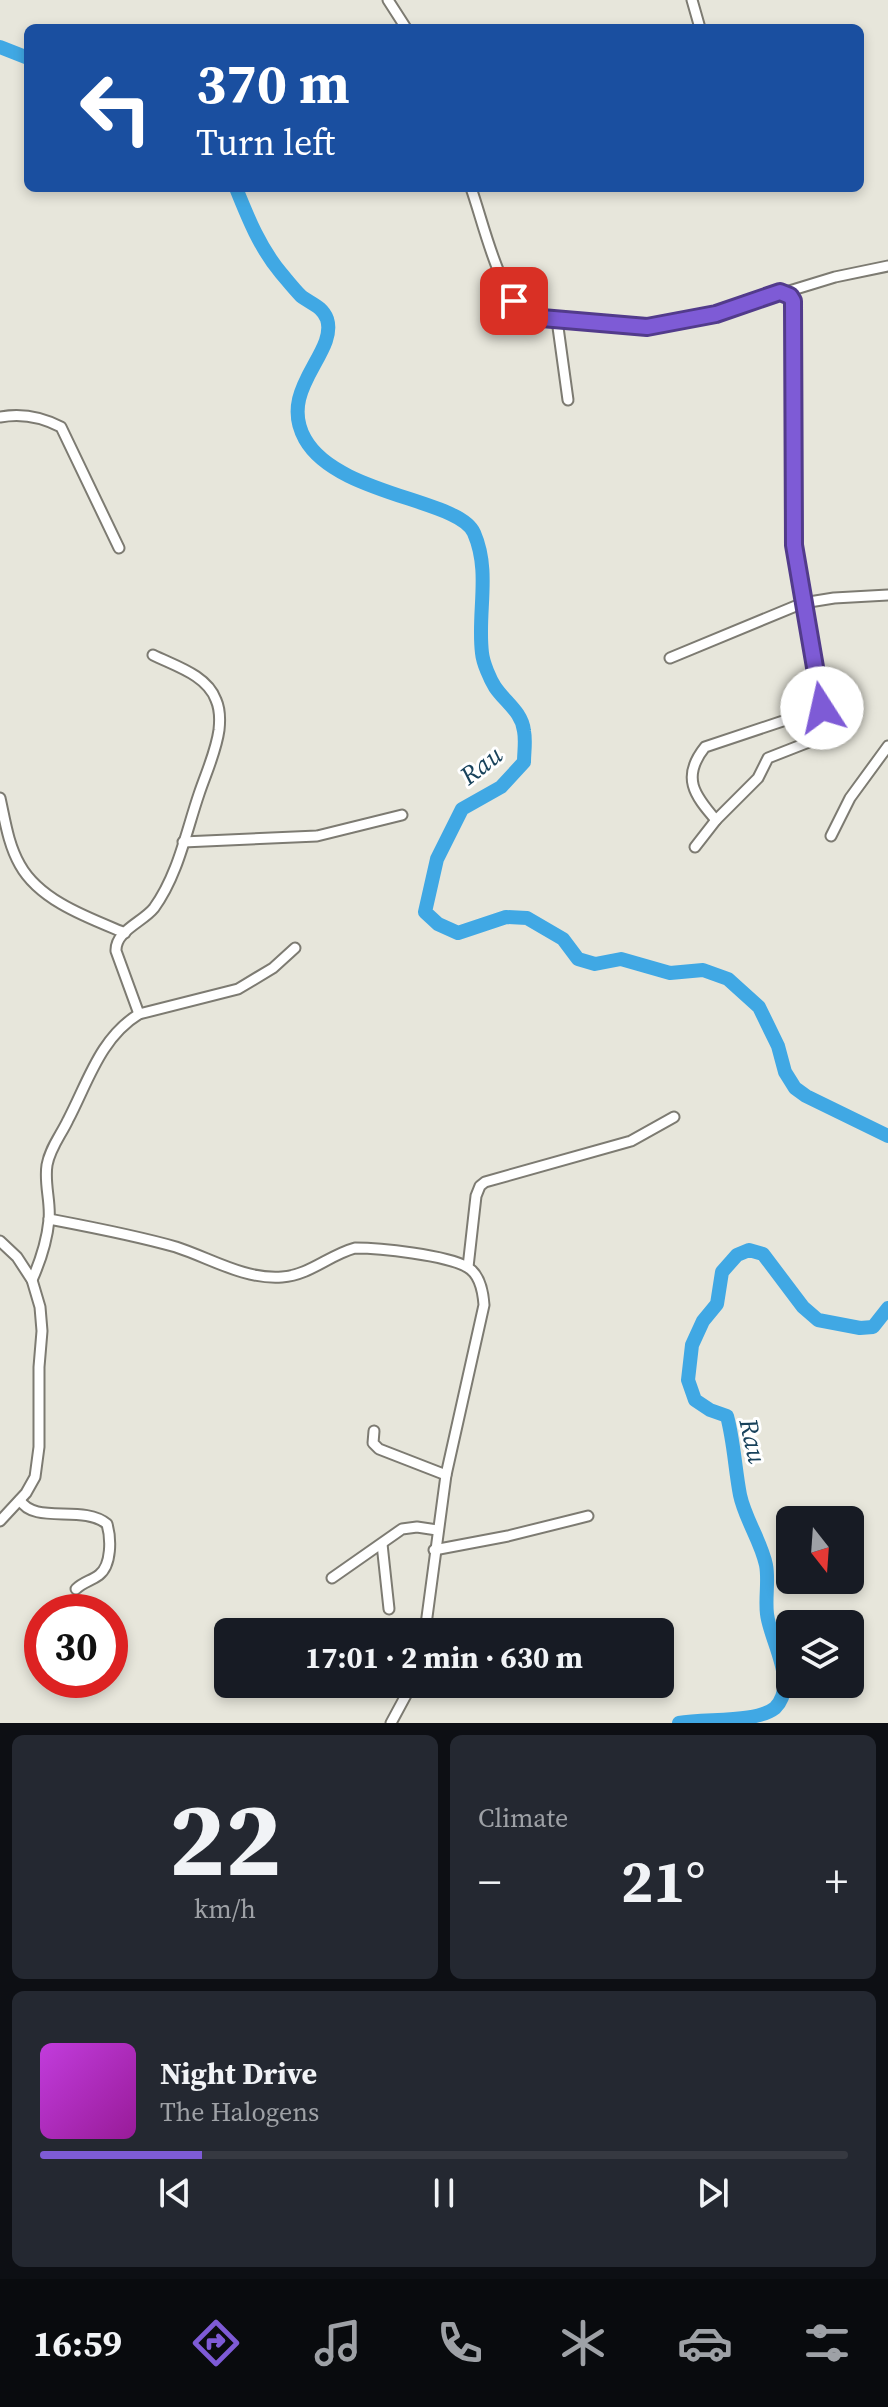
<!DOCTYPE html>
<meta charset="utf-8">
<style>
:root{--surface:#171b24;--page:#242831;--text:#f1f3f6;--muted:#9ea1a6;--line:#363941;--accent:#7e5bd6}
body{margin:0;font-family:"Source Serif 4",serif;background:var(--page);color:var(--text);height:100vh;display:flex;flex-direction:column;font-size:30px;white-space:nowrap}
*{box-sizing:border-box;margin:0}
p{font-size:26px;color:var(--muted)}
.icon{flex:none;width:44px;height:44px;fill:none;stroke:currentColor;stroke-width:2;stroke-linecap:round;stroke-linejoin:round}
.map{position:relative;height:1723px;overflow:hidden}
.details{display:flex;flex-direction:column;gap:12px;padding:12px;background:#0d0f14;flex:1}
.details>*{flex:none}
.hud{position:absolute;left:24px;top:24px;width:840px;height:168px;border-radius:12px;box-shadow:0 4px 12px #0003;background:#1a4fa0;color:#fff;overflow:hidden}
.needle{width:52px;rotate:163deg}
.fabs{position:absolute;left:776px;top:1506px;display:grid;gap:16px}
.fabs a{display:grid;place-items:center;width:88px;height:88px;border-radius:12px;background:var(--surface);box-shadow:0 4px 12px #0003;font-size:40px}
.speed{position:absolute;left:24px;top:1594px;display:flex;gap:16px;font-size:40px;font-weight:700;text-align:center}
.speed>*{display:grid;place-content:center;width:104px;height:104px;border-radius:50%;background:var(--surface);box-shadow:0 4px 12px #0003;line-height:1}
.speed .limit{border:12px solid #d22;background:#fff;color:#111}
.pin{position:absolute;display:grid;place-items:center;width:68px;height:68px;color:#fff;margin:-34px;border-radius:16px;box-shadow:0 4px 12px #0006}
.me{position:absolute;width:88px;margin:-44px;rotate:350deg;stroke-linejoin:round;filter:drop-shadow(0 0 6px #0008)}
.turn{display:flex;align-items:center;gap:28px;height:168px;padding:0 40px;font-size:36px}
.turn .icon{width:104px;height:104px;stroke-width:2.5}
.turn b{display:block;font-size:56px;line-height:68px}
.big{font-size:60px;font-weight:700;line-height:1.1}
.details .card{flex:1;display:flex;flex-direction:column;justify-content:center;gap:12px;min-width:0;padding:0 28px;border-radius:12px;background:var(--page)}
.details .dial{align-items:center;gap:0}
.dial b{font-size:104px;line-height:1}
.song{display:flex;align-items:center;gap:24px}
.cover{width:96px;height:96px;border-radius:12px;background:linear-gradient(135deg,hsl(290 70% 55%),hsl(300 70% 35%))}
.played{height:8px;border-radius:4px;background:linear-gradient(90deg,var(--accent) 20%,var(--line) 20%)}
.keys{display:flex;justify-content:space-around;direction:ltr}
.heat{display:flex;justify-content:space-between;align-items:center;font-size:44px;direction:ltr}
.details .tiles{flex:1;display:grid;gap:12px;grid-template-columns:1fr 1fr}
.card:last-child{grid-column:span 2}
.trip{position:absolute;left:214px;top:1618px;width:460px;height:80px;border-radius:12px;background:var(--surface);box-shadow:0 4px 12px #0003;font-weight:700;line-height:80px;text-align:center}
.dock{display:flex;height:128px;justify-content:space-around;align-items:center;background:#090b0e;color:var(--muted)}
.dock .icon{width:56px;height:56px}
.dock .current{color:var(--accent)}
.dock b{font-size:36px;color:var(--text)}
.map>svg:first-child{display:block}
.lines{fill:none;stroke-linecap:round;stroke-linejoin:round}
.river{stroke:#40a8e4;stroke-width:14}
.minor-casing{stroke:#7d7b72;stroke-width:13}
.minor{stroke:#fff;stroke-width:9}
.route-casing{stroke:#523b8b;stroke-width:20}
.route{stroke:#7e5bd6;stroke-width:14}
.labels{text-anchor:middle;stroke-width:6;stroke-linejoin:round;paint-order:stroke}
.water-label{font-size:26px;font-style:italic;fill:#18425b;stroke:#fff}
</style>
<div class="map">
<svg width="888" height="1723" viewBox="0 0 888 1723">
<rect width="100%" height="100%" fill="#e7e6db"/>
<g class="lines">
<g class="river">
<path d="M0 47 28 58"/>
<path d="M236 188C248 218 260 248 281 273 287 280 294 289 301 296 311 304 322 306 327 319 338 353 277 389 305 439 337 496 460 499 474 533 491 572 477 613 482 653 483 663 490 679 495 687 505 702 522 712 524 731 526 741 524 752 524 762L501 787 462 809 437 859 425 912 438 924 458 933 506 917 527 918 563 939 578 959 595 964 621 959 670 973 703 970 728 979 759 1007 778 1046 785 1072 795 1088 806 1096 888 1136"/>
<path d="M679 1723C706 1718 756 1723 775 1708 799 1684 770 1641 767 1614 765 1598 769 1580 766 1565 761 1541 745 1519 740 1495 735 1469 734 1442 727 1416L710 1410 695 1400 688 1380 692 1345 703 1321 717 1304 722 1272 737 1255 749 1250 763 1254 803 1307 818 1320 860 1328 873 1327 888 1308"/>
</g>
<g class="minor-casing">
<g id="minor">
<path d="M388 0 406 28"/>
<path d="M692 0 700 28"/>
<path d="M471 188C484 224 498 295 530 317L647 327 716 314 780 292H786L793 301 794 545 824 733 814 740 768 758 758 778 716 820 695 847"/>
<path d="M786 292 835 277 888 266"/>
<path d="M557 320 568 400"/>
<path d="M0 417C21 413 42 417 61 427L119 548"/>
<path d="M670 658 803 603 834 598 888 595"/>
<path d="M0 798C5 820 8 844 20 865 40 901 89 918 125 933"/>
<path d="M716 820C694 795 681 777 705 747L822 708"/>
<path d="M831 836 850 798 888 746"/>
<path d="M183 842 317 836 402 815"/>
<path d="M139 1014 116 951C115 931 143 922 154 908 178 875 186 832 199 794 206 773 216 752 219 730 220 721 220 709 216 700 207 675 175 666 153 655"/>
<path d="M49 1219C91 1227 134 1235 176 1247 210 1258 245 1280 282 1277 310 1275 329 1255 355 1248 380 1248 446 1255 467 1267 480 1274 483 1291 484 1305L446 1475 425 1632"/>
<path d="M0 1241 17 1257 32 1280 40 1307 42 1331 39 1367V1447L35 1477 26 1493 0 1521"/>
<path d="M468 1267 476 1196 480 1186 485 1182 631 1141 674 1117"/>
<path d="M32 1280C40 1262 47 1240 49 1220 51 1202 44 1184 47 1165 50 1148 61 1135 68 1120 88 1082 100 1038 139 1014L238 989 273 968 295 948"/>
<path d="M374 1431 373 1443 379 1449 446 1475"/>
<path d="M20 1500C34 1525 83 1504 107 1524 111 1538 112 1565 99 1575 91 1581 83 1582 76 1589"/>
<path d="M382 1544 389 1609"/>
<path d="M434 1550 508 1536 588 1516"/>
<path d="M332 1578 402 1529 417 1527 437 1530"/>
<path d="M391 1723 412 1684"/>
</g>
</g>
<use href="#minor" class="minor"/>
</g>
<g class="lines">
<g class="route-casing">
<path id="route" d="M514 301 521 310 530 317 647 327 716 314 780 292 790 296 793 301 794 545 822 708"/>
</g>
<use href="#route" class="route"/>
</g>
<g class="labels">
<g class="water-label">
<text transform="translate(481 765) rotate(-38)" y="9">Rau</text>
<text transform="translate(753 1441) rotate(77)" y="9">Rau</text>
</g>
</g>
</svg>
<div class="fabs">
<a><svg class="needle" viewBox="-14 -14 28 28"><path d="M0-13l5 13h-10z" fill="#e53935"/><path d="M0 13l5-13h-10z" fill="#9ea1a6"/></svg></a>
<a><svg class="icon" aria-label="layers" viewBox="0 0 24 24"><path d="M12 4l9 5-9 5-9-5zM3 14l9 5 9-5"/></svg></a>
</div>
<div class="speed"><div class="limit">30</div></div>
<div class="pin" style="left:514px;top:301px;background:#d93025"><svg class="icon" aria-label="arrive" viewBox="0 0 24 24"><path d="M6 21V4h12l-3 4 3 4H6"/></svg></div>
<svg class="me" style="left:822px;top:708px" viewBox="-20 -20 40 40"><circle r="19" fill="#fff"/><path d="M0-13L10 11 0 6-10 11z" fill="#7e5bd6"/></svg>
<div class="trip">17:01 · 2 min · 630 m</div>
<div class="hud">
<div class="turn"><svg class="icon" aria-label="left" viewBox="0 0 24 24"><path d="M17 20v-9H6M10 6l-5 5 5 5"/></svg><div><b>370 m</b>Turn left</div></div>
</div>
</div>
<section class="details">
<div class="tiles">
<div class="card dial"><b>22</b><p>km/h</p></div>
<div class="card"><p>Climate</p>
<div class="heat"><a>−</a><b class="big">21°</b><a>+</a></div>
</div>
<div class="card">
<div class="song"><i class="cover"></i><div><b>Night Drive</b><p>The Halogens</p></div></div>
<div class="played"></div>
<div class="keys"><svg class="icon" aria-label="previous" viewBox="0 0 24 24"><path d="M18 5L8 12l10 7zM5 5v14"/></svg><svg class="icon" aria-label="pause" viewBox="0 0 24 24"><path d="M8 5v14M16 5v14"/></svg><svg class="icon" aria-label="next" viewBox="0 0 24 24"><path d="M6 5l10 7-10 7zM19 5v14"/></svg></div>
</div>
</div>
</section>
<nav class="dock">
<b>16:59</b>
<svg class="icon current" aria-label="directions" viewBox="0 0 24 24"><path d="M12 3l9 9-9 9-9-9zM9 14v-3h6M13 9l2 2-2 2"/></svg>
<svg class="icon" aria-label="music" viewBox="0 0 24 24"><path d="M9 18V5l10-2v13"/><circle cx="6" cy="18" r="3"/><circle cx="16" cy="16" r="3"/></svg>
<svg class="icon" aria-label="phone" viewBox="0 0 24 24"><path d="M5 4h4l2 5-3 2q2 4 5 5l2-3 5 2v4C11 20 4 13 5 4z"/></svg>
<svg class="icon" aria-label="climate" viewBox="0 0 24 24"><path d="M12 3v18M4 7l16 10M4 17L20 7"/></svg>
<svg class="icon" aria-label="car" viewBox="0 0 24 24"><path d="M5 17H2v-5l4-1 3-4h7l3 4 3 1v5h-3M9 17h6M6 11h13"/><circle cx="7" cy="17" r="2"/><circle cx="17" cy="17" r="2"/></svg>
<svg class="icon" aria-label="filters" viewBox="0 0 24 24"><path d="M4 7h16M4 17h16"/><circle cx="9" cy="7" r="2"/><circle cx="15" cy="17" r="2"/></svg>
</nav>
